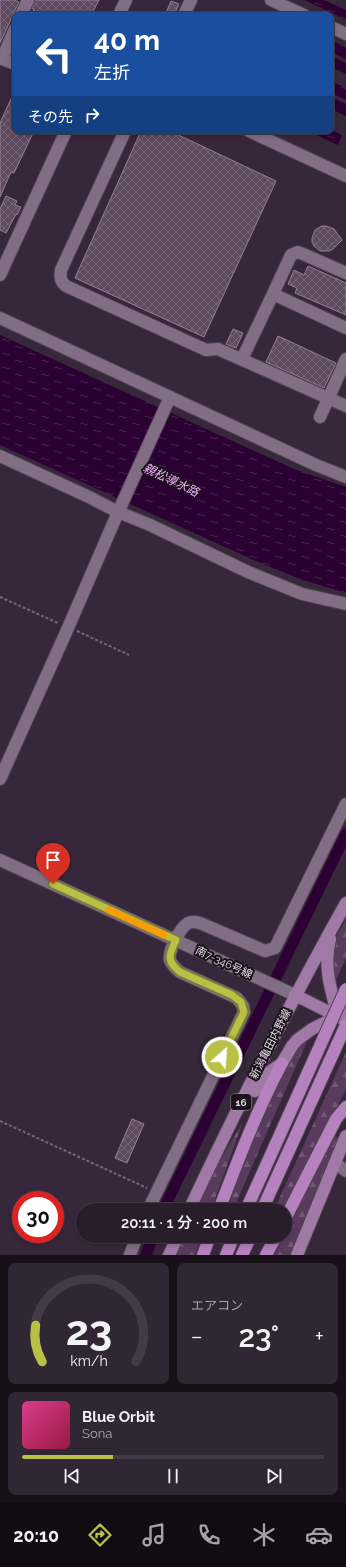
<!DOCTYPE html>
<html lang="ja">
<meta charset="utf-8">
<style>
:root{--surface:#291d2c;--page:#312634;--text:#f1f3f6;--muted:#a5a2a9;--line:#453b48;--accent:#bac045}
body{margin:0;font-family:Raleway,"Noto Sans JP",sans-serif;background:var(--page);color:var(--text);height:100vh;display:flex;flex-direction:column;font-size:15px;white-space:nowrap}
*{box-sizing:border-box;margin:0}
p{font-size:13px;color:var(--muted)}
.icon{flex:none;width:22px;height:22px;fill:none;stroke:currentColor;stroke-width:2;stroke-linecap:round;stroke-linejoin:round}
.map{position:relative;height:1255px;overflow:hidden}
.drawer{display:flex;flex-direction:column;gap:8px;padding:8px;background:#171018;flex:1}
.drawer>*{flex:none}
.guide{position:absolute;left:12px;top:12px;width:322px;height:122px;border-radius:8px;box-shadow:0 2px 6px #0003,0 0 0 1px var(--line);background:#1a4fa0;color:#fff;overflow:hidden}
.speed{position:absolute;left:12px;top:1191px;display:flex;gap:8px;font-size:20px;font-weight:700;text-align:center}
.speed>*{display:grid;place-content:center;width:52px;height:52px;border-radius:50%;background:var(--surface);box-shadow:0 2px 6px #0003,0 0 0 1px var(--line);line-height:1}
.speed .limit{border:6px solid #d22;background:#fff;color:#111}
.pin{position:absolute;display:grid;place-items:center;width:34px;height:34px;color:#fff;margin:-41px -17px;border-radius:50% 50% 50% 0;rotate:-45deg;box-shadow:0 0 4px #0007}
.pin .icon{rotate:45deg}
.me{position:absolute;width:44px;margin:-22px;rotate:26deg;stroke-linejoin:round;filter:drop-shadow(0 0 3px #0008)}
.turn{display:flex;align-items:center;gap:14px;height:84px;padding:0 16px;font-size:18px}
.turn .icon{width:52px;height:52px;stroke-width:2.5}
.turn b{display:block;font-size:28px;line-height:34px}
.then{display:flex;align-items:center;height:38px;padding:0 16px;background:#0003;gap:8px;font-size:15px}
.big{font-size:30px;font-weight:600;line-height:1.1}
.drawer .widget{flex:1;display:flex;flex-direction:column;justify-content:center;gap:6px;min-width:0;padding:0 14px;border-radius:8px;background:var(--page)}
.drawer .dial{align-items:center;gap:0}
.dial svg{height:104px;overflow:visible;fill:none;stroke:var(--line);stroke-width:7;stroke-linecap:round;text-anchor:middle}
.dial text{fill:var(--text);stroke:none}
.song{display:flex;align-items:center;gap:12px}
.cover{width:48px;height:48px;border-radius:6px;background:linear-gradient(135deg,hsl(330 70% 55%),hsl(340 70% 35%))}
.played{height:4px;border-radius:2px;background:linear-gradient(90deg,var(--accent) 30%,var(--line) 30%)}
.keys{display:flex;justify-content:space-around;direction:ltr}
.heat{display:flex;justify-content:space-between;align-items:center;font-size:22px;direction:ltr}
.drawer .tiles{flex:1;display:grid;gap:8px;grid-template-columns:1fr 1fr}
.widget:last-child{grid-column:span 2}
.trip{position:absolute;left:76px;top:1203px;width:216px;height:40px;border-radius:20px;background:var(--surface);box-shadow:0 2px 6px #0003,0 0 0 1px var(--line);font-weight:600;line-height:40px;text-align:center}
.dock{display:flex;height:64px;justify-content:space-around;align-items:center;background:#100c12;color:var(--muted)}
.dock .icon{width:28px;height:28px}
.dock .selected{color:var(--accent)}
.dock b{font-size:18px;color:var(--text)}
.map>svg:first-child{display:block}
.forest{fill:url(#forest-firs)}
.water{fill:url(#water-ripples)}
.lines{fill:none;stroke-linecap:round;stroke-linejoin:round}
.canal{stroke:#2b0032;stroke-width:11}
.building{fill:url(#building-cross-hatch);stroke:#937f95}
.minor-casing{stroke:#514353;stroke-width:14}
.major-casing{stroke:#514353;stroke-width:14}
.highway-casing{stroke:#514353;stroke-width:14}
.path{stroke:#766878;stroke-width:2;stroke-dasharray:3 2;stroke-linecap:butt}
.minor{stroke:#816e84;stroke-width:12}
.major{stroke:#a179a7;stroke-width:12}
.highway{stroke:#b681bf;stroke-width:12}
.highway-bridge-casing{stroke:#514353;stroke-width:14;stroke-linecap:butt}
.highway-bridge{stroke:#b681bf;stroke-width:12}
.route-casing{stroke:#797d2d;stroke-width:10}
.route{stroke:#bac045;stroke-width:7}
.slow{stroke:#f59e0b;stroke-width:7}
.labels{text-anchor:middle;stroke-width:4;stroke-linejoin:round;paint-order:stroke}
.shield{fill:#1a131b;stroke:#a59ca6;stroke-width:1}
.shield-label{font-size:10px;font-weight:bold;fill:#e1d6e2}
.street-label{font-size:11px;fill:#e1d6e2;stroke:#1a131b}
.water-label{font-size:12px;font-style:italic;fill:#f2acfd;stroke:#1a131b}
</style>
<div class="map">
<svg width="346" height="1255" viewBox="0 0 346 1255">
<defs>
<pattern id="forest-firs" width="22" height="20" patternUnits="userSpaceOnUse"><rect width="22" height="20" fill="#593c5d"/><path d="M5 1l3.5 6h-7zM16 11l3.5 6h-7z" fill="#715774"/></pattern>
<pattern id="water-ripples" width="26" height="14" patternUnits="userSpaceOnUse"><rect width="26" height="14" fill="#2b0032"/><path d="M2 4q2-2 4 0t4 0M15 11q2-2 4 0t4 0" fill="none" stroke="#49244f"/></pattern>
<pattern id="building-cross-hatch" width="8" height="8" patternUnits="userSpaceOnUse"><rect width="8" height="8" fill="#5e4b60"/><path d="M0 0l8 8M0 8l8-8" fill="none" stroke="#756476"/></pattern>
</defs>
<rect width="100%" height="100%" fill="#37273a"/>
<g class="forest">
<path d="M346 919V958L335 982 332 970 335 939Z"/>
<path d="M311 1032 233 1210H224L248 1144 286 1061Z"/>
<path d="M346 1052V1090L282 1210H274Z"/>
<path d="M243 1122 211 1210H195L218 1163Z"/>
<path d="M335 1136 338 1138 291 1255H274L283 1236H285V1233Z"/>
<path d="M182 1236H202L195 1255H174Z"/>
</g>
<g class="water">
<path d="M305 0H324L346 10V20Z"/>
<path d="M331 40 346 47V59L331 52Z"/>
<path d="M331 56 346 63V74L331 67Z"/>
<path d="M331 81 346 88V100L331 93Z"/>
<path d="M331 97 346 104V116L331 109Z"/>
<path d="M331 130 342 135 338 145 308 131Z"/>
<path d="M0 335 294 469 346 487V593L303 580 265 565 0 445Z"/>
</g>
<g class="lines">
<g class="canal">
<path d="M163 1210 346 834"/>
<path d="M146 1255 153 1236"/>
</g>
</g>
<g class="building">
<path d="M0 0H14L19 2 0 43Z"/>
<path d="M35 0H99L91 15H31L34 9 32 8Z"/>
<path d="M171 1 179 4 174 15H165Z"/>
<path d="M15 90V131H34L14 173 11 172 0 197V123Z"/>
<path d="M141 131H170L276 181 204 337 75 278Z"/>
<path d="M6 196 17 201 15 205 21 207 17 215 16 214 6 233 0 230V209Z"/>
<path d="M322 226H326L334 229 342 240 333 249 329 251H320L314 246 312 242V238L315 230Z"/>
<path d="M308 266 346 283V315L295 293 297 288 288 284 294 270 304 275Z"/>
<path d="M233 329 243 333 236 348 226 344Z"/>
<path d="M278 336 336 363 324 388 266 362Z"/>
<path d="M132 1119 144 1124 127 1163 115 1158Z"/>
</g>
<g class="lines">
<g class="minor-casing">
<g id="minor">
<path d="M271 0 304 15"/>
<path d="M21 15 28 0"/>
<path d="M119 15 126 0"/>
<path d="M184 15 191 0"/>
<path d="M331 27 346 34"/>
<path d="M0 58 15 64"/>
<path d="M2 59 15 29"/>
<path d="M125 131 61 270C60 277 60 281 66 286L206 350 218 349 346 406"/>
<path d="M249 131 346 176"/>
<path d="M0 275 66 131"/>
<path d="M273 294 291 255 298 252 303 254 346 273"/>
<path d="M0 318 316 465 346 477"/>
<path d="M242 359 273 294 346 328"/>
<path d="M320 417 346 359"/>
<path d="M0 456 89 497 118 512 150 525 248 572 302 594 346 604"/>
<path d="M0 779 68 628 116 517 170 397"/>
<path d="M0 860 295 995"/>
<path d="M335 1163 346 1171"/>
<path d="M148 1210 244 1012 243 1006 237 998 180 972C175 968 172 965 170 960 168 951 180 928 188 923 192 921 196 922 200 923L258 948 265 951 275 948 346 804"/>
<path d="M130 1255 137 1236"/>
</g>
</g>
<g class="major-casing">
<g id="major">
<path d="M330 939C323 966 331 991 338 1016"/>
<path d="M295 995 343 1019"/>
<path d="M255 1091 264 1076 282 1063 292 1046 297 1040 312 1029 346 1012"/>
<path d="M189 1210C238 1106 290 1003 346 903"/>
<path d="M169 1255 178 1236"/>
<path d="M297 1255 346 1136"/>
</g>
</g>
<g class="highway-casing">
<g id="highway">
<path d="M219 1210C238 1160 257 1110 282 1063"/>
<path d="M246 1210 324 1037"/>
<path d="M262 1210 346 1025"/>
<path d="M285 1219 336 1119 346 1107"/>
<path d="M203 1255 210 1236"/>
<path d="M226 1255 234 1236"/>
<path d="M242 1255 251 1236"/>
<path d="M266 1255 276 1236"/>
</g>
</g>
<g class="path">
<path d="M0 597 58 623"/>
<path d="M77 631 129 655"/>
<path d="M0 1121 147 1188"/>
</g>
<use href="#minor" class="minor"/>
<use href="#major" class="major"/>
<use href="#highway" class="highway"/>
<g class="highway-bridge-casing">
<path id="highway-bridge" d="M324 1037 346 989"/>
</g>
<use href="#highway-bridge" class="highway-bridge"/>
</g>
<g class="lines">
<g class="route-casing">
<path id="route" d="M53 884 176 940C169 954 166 961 180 972L232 995 241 1002 244 1012 222 1057"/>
</g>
<use href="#route" class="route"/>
<path class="slow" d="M109 910 164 935"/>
</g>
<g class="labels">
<rect class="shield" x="231" y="1094" width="20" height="16" rx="3"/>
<g class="shield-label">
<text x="241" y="1106">16</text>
</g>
<g class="street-label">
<text transform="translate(224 962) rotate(25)" y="4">南7-346号線</text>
<text transform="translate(270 1044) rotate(-63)" y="4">新潟亀田内野線</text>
</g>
<g class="water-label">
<text transform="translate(171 480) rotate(26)" y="4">親松導水路</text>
</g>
</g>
</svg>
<div class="speed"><div class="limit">30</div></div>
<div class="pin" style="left:53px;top:884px;background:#d93025"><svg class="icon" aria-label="arrive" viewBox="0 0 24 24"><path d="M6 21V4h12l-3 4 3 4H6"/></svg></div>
<svg class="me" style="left:222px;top:1057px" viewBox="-20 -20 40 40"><circle r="17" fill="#bac045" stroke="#fff" stroke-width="3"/><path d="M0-11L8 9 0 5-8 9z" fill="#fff"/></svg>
<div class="trip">20:11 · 1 分 · 200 m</div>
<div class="guide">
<div class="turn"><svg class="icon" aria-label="left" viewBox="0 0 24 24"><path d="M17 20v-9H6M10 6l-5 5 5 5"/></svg><div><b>40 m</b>左折</div></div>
<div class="then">その先<svg class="icon" aria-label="right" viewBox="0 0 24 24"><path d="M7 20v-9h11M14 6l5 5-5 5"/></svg></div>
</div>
</div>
<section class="drawer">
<div class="tiles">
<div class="widget dial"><svg viewBox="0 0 100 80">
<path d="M14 69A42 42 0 1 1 86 69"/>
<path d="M14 69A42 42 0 0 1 9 41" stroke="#bac045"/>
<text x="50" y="56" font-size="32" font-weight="700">23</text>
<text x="50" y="72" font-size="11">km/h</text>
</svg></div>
<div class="widget"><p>エアコン</p>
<div class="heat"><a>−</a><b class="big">23°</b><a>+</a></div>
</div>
<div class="widget">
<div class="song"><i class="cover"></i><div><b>Blue Orbit</b><p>Sona</p></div></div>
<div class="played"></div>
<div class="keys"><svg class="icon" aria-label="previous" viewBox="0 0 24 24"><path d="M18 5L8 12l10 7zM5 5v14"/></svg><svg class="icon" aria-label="pause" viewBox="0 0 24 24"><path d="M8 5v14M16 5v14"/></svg><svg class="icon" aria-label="next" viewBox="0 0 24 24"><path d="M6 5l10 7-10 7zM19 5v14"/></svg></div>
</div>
</div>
</section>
<nav class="dock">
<b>20:10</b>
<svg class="icon selected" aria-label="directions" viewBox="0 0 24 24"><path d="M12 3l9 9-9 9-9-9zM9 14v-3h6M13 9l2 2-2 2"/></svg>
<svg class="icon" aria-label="music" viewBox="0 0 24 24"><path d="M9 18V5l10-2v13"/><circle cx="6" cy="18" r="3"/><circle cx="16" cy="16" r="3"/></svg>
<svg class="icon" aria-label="phone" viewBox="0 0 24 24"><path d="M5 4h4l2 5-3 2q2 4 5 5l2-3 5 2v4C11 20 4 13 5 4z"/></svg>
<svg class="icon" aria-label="climate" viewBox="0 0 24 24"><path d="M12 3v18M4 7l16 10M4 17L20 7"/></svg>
<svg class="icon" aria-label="car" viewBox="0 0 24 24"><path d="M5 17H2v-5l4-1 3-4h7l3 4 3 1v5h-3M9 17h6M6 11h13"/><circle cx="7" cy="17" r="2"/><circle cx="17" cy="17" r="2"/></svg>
</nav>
